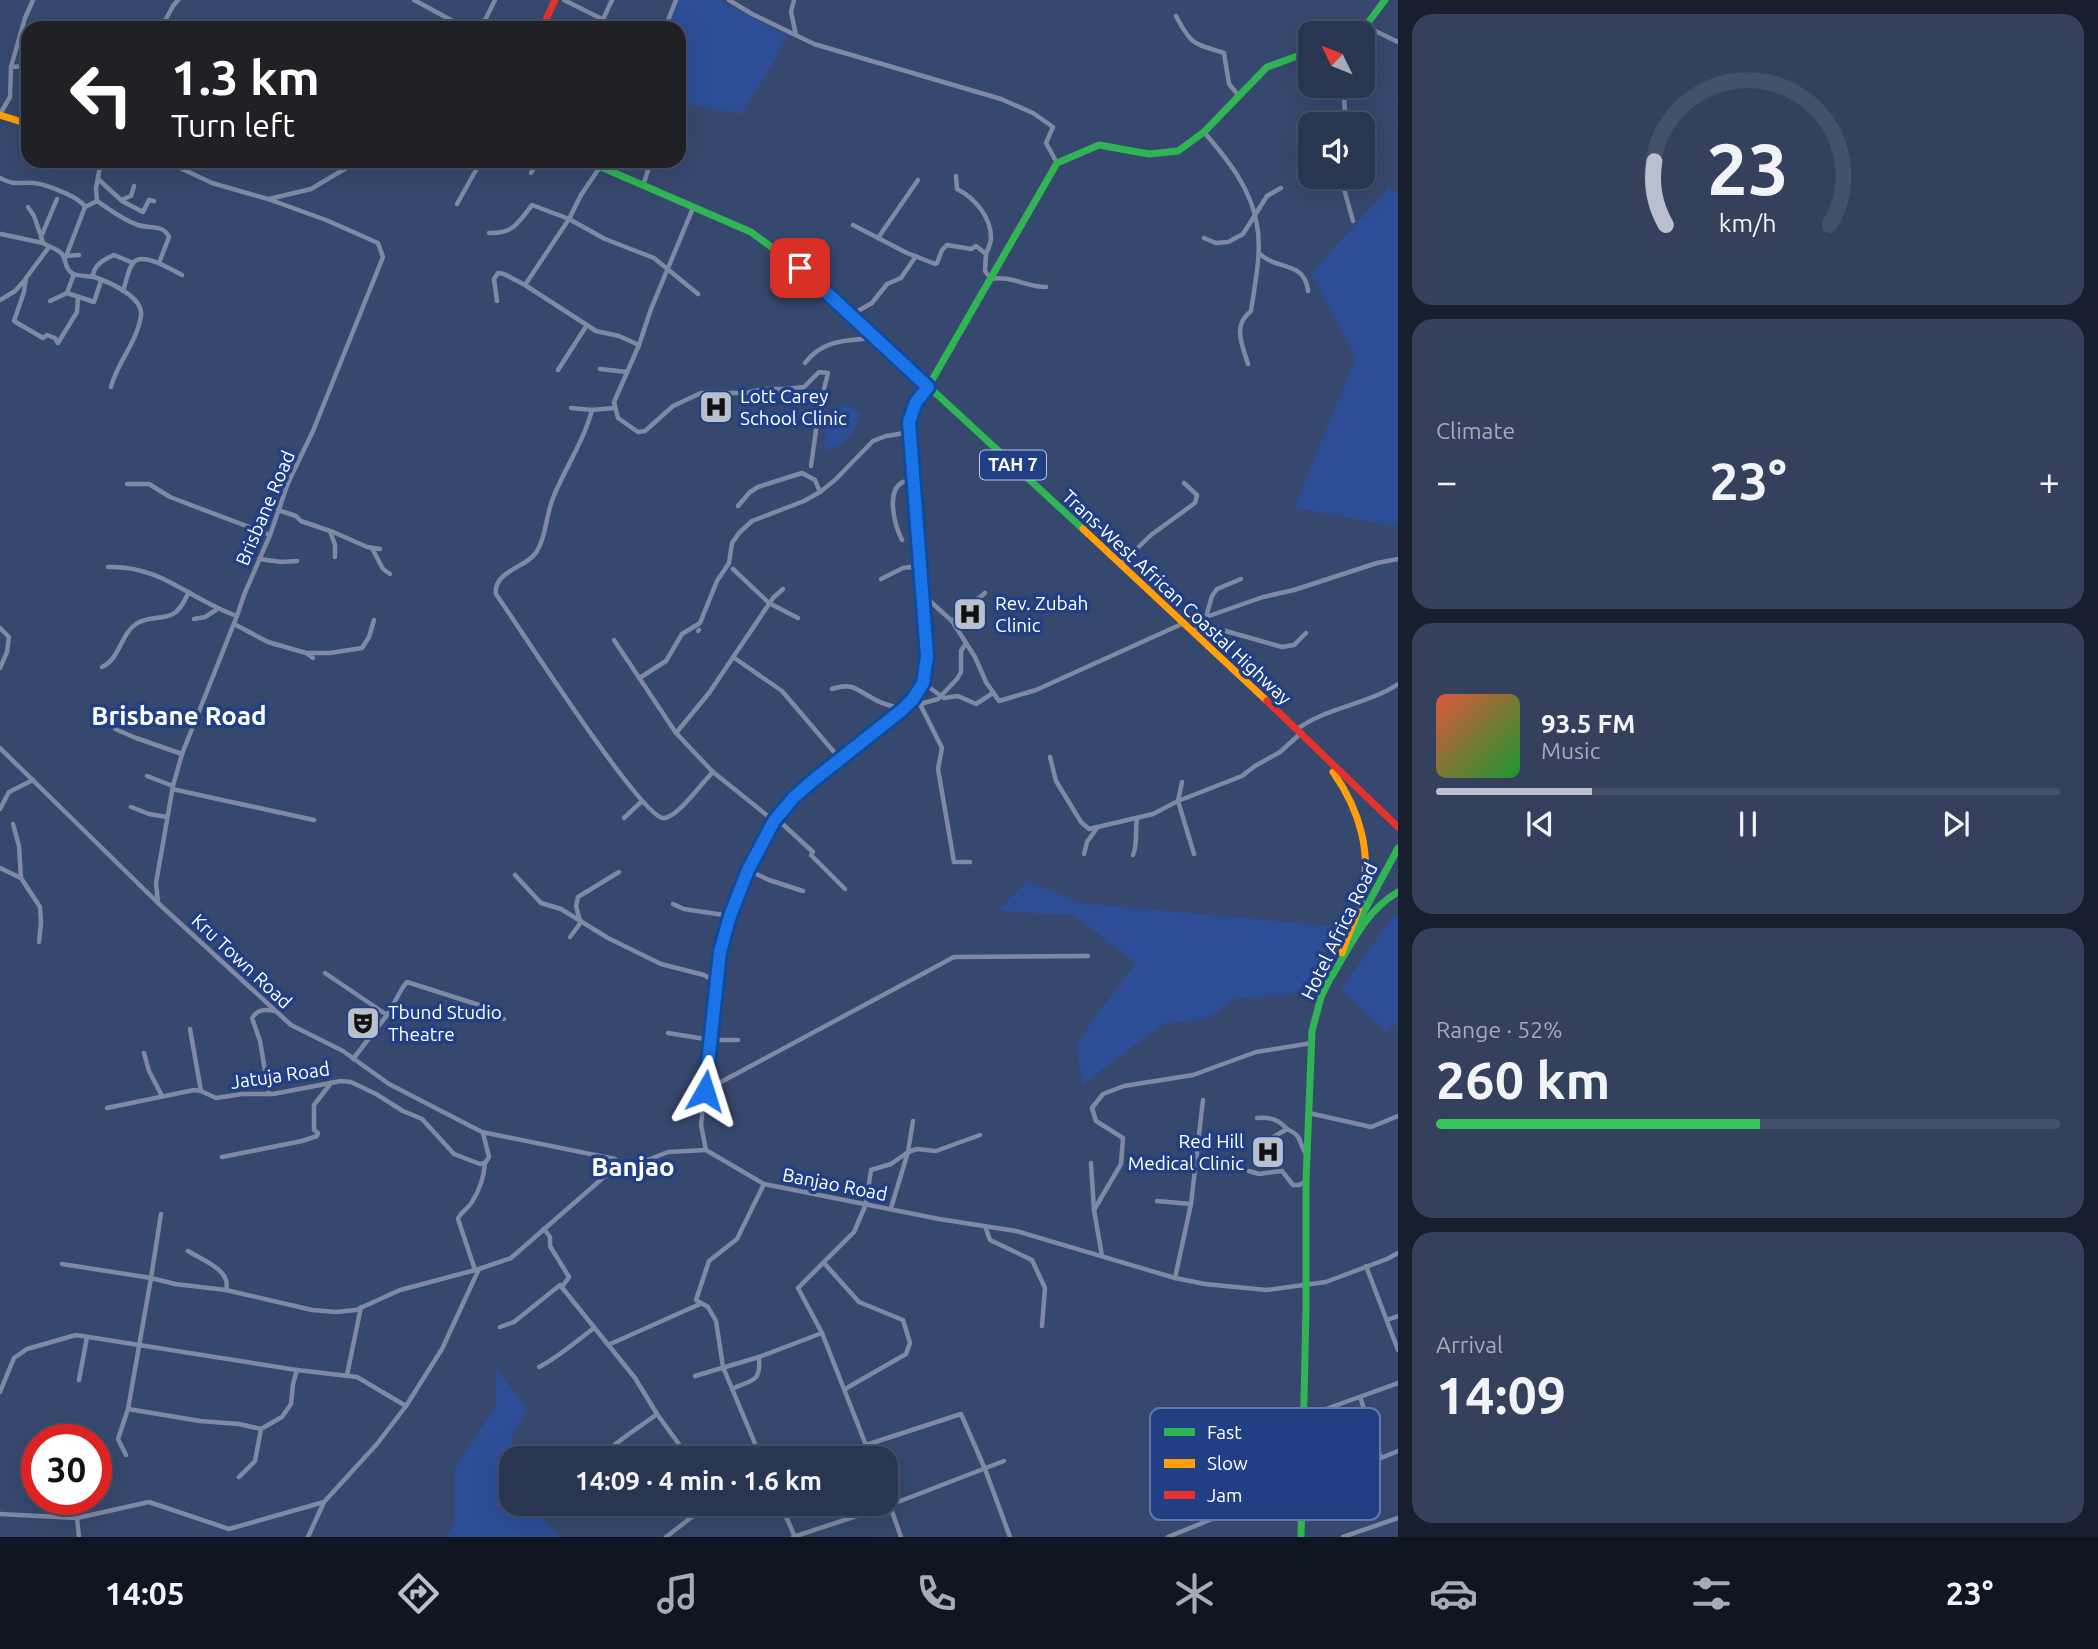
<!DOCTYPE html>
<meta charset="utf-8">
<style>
:root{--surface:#293652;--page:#35415c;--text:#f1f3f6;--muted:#a5abb8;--line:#455069;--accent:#b9bfcc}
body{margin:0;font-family:Ubuntu,sans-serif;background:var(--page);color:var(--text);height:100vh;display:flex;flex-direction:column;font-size:26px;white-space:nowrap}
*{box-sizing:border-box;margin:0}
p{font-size:23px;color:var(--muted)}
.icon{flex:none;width:38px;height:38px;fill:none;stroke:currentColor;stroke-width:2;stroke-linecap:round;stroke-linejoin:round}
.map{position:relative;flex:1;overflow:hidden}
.drawer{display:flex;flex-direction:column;gap:14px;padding:14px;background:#171e2d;width:700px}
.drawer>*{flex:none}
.guide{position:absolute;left:21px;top:21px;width:665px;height:147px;border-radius:21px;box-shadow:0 7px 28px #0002,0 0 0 2px var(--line);background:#202124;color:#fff;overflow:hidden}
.needle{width:46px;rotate:313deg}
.fabs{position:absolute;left:1298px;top:21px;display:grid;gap:14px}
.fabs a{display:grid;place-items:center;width:77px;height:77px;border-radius:14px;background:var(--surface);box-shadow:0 7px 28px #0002,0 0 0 2px var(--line);font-size:35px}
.speed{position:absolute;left:21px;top:1424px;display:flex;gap:14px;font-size:35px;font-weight:700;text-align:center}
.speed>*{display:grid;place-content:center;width:91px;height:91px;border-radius:50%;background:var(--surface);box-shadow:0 7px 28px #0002,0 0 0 2px var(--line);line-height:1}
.speed .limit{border:10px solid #d22;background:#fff;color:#111}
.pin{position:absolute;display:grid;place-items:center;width:60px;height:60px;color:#fff;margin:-30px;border-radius:14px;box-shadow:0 4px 10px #0006}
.me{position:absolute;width:77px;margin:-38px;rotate:6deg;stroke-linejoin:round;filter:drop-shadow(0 0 5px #0008)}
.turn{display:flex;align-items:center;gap:24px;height:147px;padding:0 35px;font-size:32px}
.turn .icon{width:91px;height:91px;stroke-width:2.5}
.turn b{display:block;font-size:49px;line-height:60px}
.big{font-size:52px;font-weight:600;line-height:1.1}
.drawer .tile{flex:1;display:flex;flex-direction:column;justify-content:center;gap:10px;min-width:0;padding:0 24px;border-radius:21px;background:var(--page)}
.drawer .dial{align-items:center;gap:0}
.dial svg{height:182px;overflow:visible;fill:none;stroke:var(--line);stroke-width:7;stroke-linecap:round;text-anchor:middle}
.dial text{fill:var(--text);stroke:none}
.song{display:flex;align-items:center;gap:21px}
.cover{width:84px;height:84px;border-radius:10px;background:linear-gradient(135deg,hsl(10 70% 55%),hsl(130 70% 35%))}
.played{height:7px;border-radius:4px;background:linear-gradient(90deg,var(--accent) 25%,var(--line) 25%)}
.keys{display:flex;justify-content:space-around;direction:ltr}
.heat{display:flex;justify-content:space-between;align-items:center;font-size:38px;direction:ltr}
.charge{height:10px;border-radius:5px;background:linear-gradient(90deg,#34c759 52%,var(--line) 0)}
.trip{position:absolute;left:499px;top:1446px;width:399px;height:70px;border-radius:21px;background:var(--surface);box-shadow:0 7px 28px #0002,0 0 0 2px var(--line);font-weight:600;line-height:70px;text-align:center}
.dock{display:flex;height:112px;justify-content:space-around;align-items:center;background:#101621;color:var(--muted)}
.dock .icon{width:49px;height:49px}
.dock .on{color:var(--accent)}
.dock b{font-size:32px;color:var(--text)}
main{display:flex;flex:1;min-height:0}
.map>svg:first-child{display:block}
.green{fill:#2d4e96}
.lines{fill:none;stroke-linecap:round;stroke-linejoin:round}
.street{stroke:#7e89a4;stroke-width:4.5}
.fast{stroke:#30b455;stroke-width:7}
.slow{stroke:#ff9f0a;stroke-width:7}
.jam{stroke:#e5322d;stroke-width:7}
.route-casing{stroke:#114b97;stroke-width:18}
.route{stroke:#1a73e8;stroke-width:12}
.labels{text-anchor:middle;stroke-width:7;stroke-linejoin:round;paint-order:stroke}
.shield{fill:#213f84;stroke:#bcc5da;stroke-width:2}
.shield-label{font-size:18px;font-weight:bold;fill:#fff}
.poi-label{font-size:19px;fill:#fff;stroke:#213f84;text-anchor:start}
.street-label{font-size:19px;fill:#fff;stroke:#213f84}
.district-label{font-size:26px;font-weight:bold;fill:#fff;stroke:#213f84}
.key{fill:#213f84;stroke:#6479a9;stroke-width:2}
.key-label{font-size:19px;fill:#fff}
</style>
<main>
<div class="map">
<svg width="1398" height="1537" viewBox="0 0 1398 1537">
<rect width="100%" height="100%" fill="#37486e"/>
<g class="green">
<path d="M678 0H720L787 36 776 58 741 114 679 102V28H667Z"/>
<path d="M1389 187 1398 194V524L1394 526 1294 508 1356 357 1311 274Z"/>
<path d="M843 402 860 413C857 431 844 446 826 451 820 433 832 416 843 402Z"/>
<path d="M1027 881 1081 903 1331 926 1318 975 1291 995 1236 998 1207 1019 1163 1024 1082 1085 1077 1045 1096 1016 1136 963 1074 915 997 911Z"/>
<path d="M1394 915 1398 917V1023L1385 1031 1341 989Z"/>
<path d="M496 1368 527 1409 511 1439 515 1458H511V1503H529L559 1537H446L455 1522V1469L496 1405Z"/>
</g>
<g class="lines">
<g class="street">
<path d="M414 0 466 28"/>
<path d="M564 0 620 28"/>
<path d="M729 0 752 14 814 44 1001 99 1033 113 1053 127 1046 143 1057 163"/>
<path d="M794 0 791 12 796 35"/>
<path d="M1176 16C1192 46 1193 43 1224 53L1229 84 1239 96"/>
<path d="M78 23 89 28"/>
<path d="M1365 26 1398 42"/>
<path d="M161 28 173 6 178 0"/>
<path d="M481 28 495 0"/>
<path d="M599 28 612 0"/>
<path d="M665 28 676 0"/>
<path d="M11 67 25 18 33 0"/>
<path d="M1343 86 1346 124"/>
<path d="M0 114 10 97 11 67 26 66"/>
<path d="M1204 132C1228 160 1251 188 1257 225 1262 252 1255 283 1251 311 1232 326 1242 344 1248 364"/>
<path d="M1363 146H1369L1373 143"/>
<path d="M527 162 542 165"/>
<path d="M531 173 537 161"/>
<path d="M956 176 957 189C975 198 991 217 991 238 991 243 988 249 986 254"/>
<path d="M1344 177V189L1353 221"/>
<path d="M0 178C16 186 18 182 34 183 45 184 80 197 85 207"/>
<path d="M98 179 121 200 131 196 134 186"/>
<path d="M643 186 651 161"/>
<path d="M57 199 41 237 43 243C49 247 58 249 62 254 67 261 64 268 72 273 78 277 87 275 94 277 109 282 144 297 141 316 137 342 117 363 111 387"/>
<path d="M269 199 311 189 358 161"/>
<path d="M97 201C110 210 123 220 138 225 150 229 163 224 169 237L159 263"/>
<path d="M122 201 143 212 149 200 154 201"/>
<path d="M457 204 481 161"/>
<path d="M28 207 34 216 41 236"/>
<path d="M693 208 651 309 639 345 614 402 618 418 638 432 645 431 673 406 701 393H746L764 389H785L804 387 819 372 828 373 819 409 811 466"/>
<path d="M853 225 907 253 935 264 937 263 942 250 947 245 971 249 976 246 986 254 985 271 991 279C1010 275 1027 287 1046 287"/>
<path d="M489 233C513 234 518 223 532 205L569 219 605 239 654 258 698 294"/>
<path d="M1 234 43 243"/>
<path d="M878 238 918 180"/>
<path d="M1204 238 1216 243 1228 242 1243 234 1267 196 1281 188"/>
<path d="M49 247 26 278 24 292 14 321 43 338 47 335 55 338 58 343 77 312 78 297"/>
<path d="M1259 253C1276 271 1305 260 1308 291"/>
<path d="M66 256 79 255"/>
<path d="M65 259 85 207 97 201 96 188 101 161"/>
<path d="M74 274 67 293 94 302 101 281"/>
<path d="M93 277C93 265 105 259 114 255L133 263"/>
<path d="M525 285 569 219 581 195 600 167 602 161"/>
<path d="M123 291C126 283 128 269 133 263 142 251 172 270 182 275"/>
<path d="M0 300 15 291 26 279"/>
<path d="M50 301 67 293"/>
<path d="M497 301 494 279 498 273 504 274 525 285 596 331 619 336 639 345"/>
<path d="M851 315 872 303 887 284 901 278 916 256"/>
<path d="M805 363C823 339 846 341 874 338"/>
<path d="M600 369 627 372"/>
<path d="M558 370 587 325"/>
<path d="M928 387 916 402 909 422 927 656C923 683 922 690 902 710L815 779 794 797 774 821 748 870 730 916 720 952 701 1125 706 1150 764 1184 939 1219 1016 1231 1175 1278 1205 1284 1266 1290 1326 1282 1387 1259 1398 1253"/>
<path d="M571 408 592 410 614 408"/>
<path d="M592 410C584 441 565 468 553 498 546 515 546 539 535 554 524 568 493 572 496 594 517 624 640 816 663 818 676 820 703 781 713 772"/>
<path d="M127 484H149L170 497 270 535"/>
<path d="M738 506 750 492 758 487 802 473 815 480 820 492"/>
<path d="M278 510 296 516 301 521 330 531 335 545V557"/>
<path d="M331 531 367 547 380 549"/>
<path d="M902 540C895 526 885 491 903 482 905 481 913 480 915 480"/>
<path d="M372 548 383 569 390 574"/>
<path d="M259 559 282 562 297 561"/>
<path d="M1121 564 1151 535 1195 503 1197 495 1184 483"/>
<path d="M108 567C161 565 190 600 237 616"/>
<path d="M733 569 769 603 798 618"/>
<path d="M881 579 903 568 911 567 921 574"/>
<path d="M922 594 952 621 975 657 986 682 999 701 1036 690 1184 623"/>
<path d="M1206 617 1263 597 1294 590 1377 563 1398 559"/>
<path d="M194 619 205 617 216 610"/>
<path d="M952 621 985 593"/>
<path d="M234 624 268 642 306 653 313 658"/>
<path d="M1201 624 1282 647 1294 645 1306 633"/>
<path d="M0 628 9 637 7 652 0 668"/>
<path d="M698 631 699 630"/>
<path d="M1195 631 1206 617 1212 596 1217 589 1241 579"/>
<path d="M614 640 676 733 713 772 774 821"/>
<path d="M306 653H330L362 648 369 637 374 620"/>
<path d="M733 657 782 691 840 759"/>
<path d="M102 667C120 659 120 635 136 624 147 616 161 620 173 614 181 610 185 599 189 592"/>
<path d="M641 677 666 661 682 634 700 623 717 581 729 563 732 543 739 533 752 521 804 501 820 492 835 480 873 441 886 436 911 432"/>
<path d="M923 683 944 698 958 696 976 704 993 693"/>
<path d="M832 689C854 682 856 690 874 699 882 704 892 706 901 709"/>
<path d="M913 699 920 704 942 748 938 769 954 862H970"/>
<path d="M920 704 938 699 957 679 961 672V651L966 643"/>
<path d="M115 729 136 738 182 754"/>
<path d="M1296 730C1326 707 1367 705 1398 684"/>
<path d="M676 733 709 693 773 598 783 589"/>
<path d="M0 748 158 903 291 1025 343 1051 389 1084 482 1132 615 1159 624 1169"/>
<path d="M1050 757 1056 781 1081 822 1089 829 1153 814 1178 801 1182 782"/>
<path d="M147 776 173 786"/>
<path d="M172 789 314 820"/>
<path d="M131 807 149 814 167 817"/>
<path d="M0 809 9 792 33 780"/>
<path d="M624 818 642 801"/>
<path d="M776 818 813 852"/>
<path d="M13 824 19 846 21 878 40 907 41 923 39 942"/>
<path d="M1084 854 1087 842 1097 828"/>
<path d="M1194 854 1178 801 1242 776 1255 766 1280 752 1300 734"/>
<path d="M811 855 845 889"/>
<path d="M1133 855C1138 843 1135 831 1137 819"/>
<path d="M0 868 21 878"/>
<path d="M748 870 769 880 803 891"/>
<path d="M515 875 541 903 561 909 608 938 661 964 704 975 716 982"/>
<path d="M158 903 156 883 173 786 182 754 237 616 244 595 270 535 288 483 313 431 383 257 378 243 326 220 268 199 212 183 178 167"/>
<path d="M673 904 684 909 730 916"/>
<path d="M580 921 576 906 578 897 619 872"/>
<path d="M570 937 579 925 580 922"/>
<path d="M325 973 387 1015"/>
<path d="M494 1013 504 1019"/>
<path d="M190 1029 201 1091"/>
<path d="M668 1033 711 1040H738"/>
<path d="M144 1053 149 1071 162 1096"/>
<path d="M353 1059 387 1015 403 987 407 982 495 1010"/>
<path d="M706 1090 954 957 1088 956"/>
<path d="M269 1094 260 1041 252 1018C258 1009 265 1009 275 1011"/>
<path d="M107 1108 194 1090 201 1091 216 1098 242 1094H273L341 1081 351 1082 376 1094 403 1111 422 1119 454 1154 480 1164 485 1163 489 1157 483 1133"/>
<path d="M1309 1113 1371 1127 1398 1116"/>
<path d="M1257 1118C1270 1117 1278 1119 1287 1129"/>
<path d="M1261 1144 1287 1129C1303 1136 1298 1142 1306 1154"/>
<path d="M222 1157 302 1141 317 1136 318 1133 314 1130V1105L331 1083"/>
<path d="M1091 1163 1094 1210 1102 1256"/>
<path d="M1249 1171 1259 1174 1282 1171 1293 1185H1299L1305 1182"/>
<path d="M1157 1201 1191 1204"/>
<path d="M891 1208 908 1152 913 1121"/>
<path d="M1094 1210 1121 1164 1123 1138 1096 1121 1092 1108 1103 1094 1124 1086 1193 1075 1256 1052 1312 1043"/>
<path d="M985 1226 990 1240 1032 1260 1045 1288 1042 1326"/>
<path d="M544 1229 550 1237V1246L569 1277 562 1287"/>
<path d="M188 1251C202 1260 232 1270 226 1290"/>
<path d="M824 1263 859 1302 903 1320 910 1343 906 1354 845 1389"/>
<path d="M62 1264 151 1278 161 1214"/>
<path d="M1366 1266 1398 1350"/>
<path d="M475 1270 458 1219C461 1211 468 1209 472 1202 479 1191 484 1176 485 1163"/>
<path d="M1175 1278 1191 1204 1203 1100"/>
<path d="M1387 1320 1398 1316"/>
<path d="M500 1327 514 1322 560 1285 635 1378 657 1414 689 1458"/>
<path d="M822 1333 871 1458"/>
<path d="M608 1345 700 1304"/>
<path d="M539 1367C556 1359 578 1340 594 1328"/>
<path d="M347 1375 361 1307"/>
<path d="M695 1376 759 1357 822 1333 798 1288 854 1232 866 1204 871 1170 891 1164 908 1152 917 1149 936 1151 980 1135"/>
<path d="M79 1380 87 1337"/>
<path d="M732 1389C753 1379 761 1383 759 1357"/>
<path d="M0 1392 14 1358 27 1349 76 1335 297 1370 357 1377 406 1406"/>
<path d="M1360 1397 1381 1458 1398 1451"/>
<path d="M128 1409 200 1421 239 1424 261 1429"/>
<path d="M1304 1414H1312L1398 1383"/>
<path d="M126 1455 118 1439 128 1409 151 1278 175 1284 226 1290 312 1310 336 1312 356 1310 400 1290 479 1269 511 1258 604 1177 668 1152 706 1150"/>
<path d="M599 1458C617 1441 637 1429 657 1414"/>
<path d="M761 1458 723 1367 716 1321 708 1307 696 1300 709 1261 737 1239 764 1184"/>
<path d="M834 1458 866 1445 961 1414 985 1469 1010 1537"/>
<path d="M239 1477 255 1461 261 1429 282 1417 291 1404 293 1384 297 1370"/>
<path d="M886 1494 901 1537"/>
<path d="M780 1503 795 1537"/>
<path d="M0 1514 77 1518 149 1502 229 1529 324 1502"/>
<path d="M77 1518 79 1537"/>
<path d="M308 1537 324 1502 377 1444 406 1406 442 1349 479 1269"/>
<path d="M666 1537 710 1503"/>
<path d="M793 1537 890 1505 1004 1461"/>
<path d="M1168 1537 1212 1519 1298 1491"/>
<path d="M1343 1537 1398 1518"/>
</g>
<g class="fast">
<path d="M1357 33 1361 32 1385 0"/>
<path d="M156 161 193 165 232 161"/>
<path d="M587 161 751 232 800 268 1083 529"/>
<path d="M928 387 1057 163 1099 145 1149 154 1178 151 1204 132 1267 67 1311 51"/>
<path d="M1353 932 1398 848"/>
<path d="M1332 976C1351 945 1365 911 1398 892"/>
<path d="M1301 1537 1306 1308V1181L1312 1031 1321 997 1333 973"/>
</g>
<g class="slow">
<path d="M0 115 28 124"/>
<path d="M1083 529 1267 701"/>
<path d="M1333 772C1360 810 1373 855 1361 901 1356 919 1347 936 1342 953"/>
</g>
<g class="jam">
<path d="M542 28 555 0"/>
<path d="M1267 701 1398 827"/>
</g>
</g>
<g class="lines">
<g class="route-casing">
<path id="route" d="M705 1091 720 952 730 916 748 870 774 821 794 797 815 779 902 710 913 699 923 683 927 656 909 422 916 402 928 387 800 268"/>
</g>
<use href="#route" class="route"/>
</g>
<defs>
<g id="hospital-square" transform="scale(1.75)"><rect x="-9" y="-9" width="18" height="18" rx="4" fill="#b9bfcc" stroke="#213f84"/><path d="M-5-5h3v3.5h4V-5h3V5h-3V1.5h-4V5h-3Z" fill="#111"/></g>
<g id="theatre-square" transform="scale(1.75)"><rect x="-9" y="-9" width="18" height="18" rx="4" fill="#b9bfcc" stroke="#213f84"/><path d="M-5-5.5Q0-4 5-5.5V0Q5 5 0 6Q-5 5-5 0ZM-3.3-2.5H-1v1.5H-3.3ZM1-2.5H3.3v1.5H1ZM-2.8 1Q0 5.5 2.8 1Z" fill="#111"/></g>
</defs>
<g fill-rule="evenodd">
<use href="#hospital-square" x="716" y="407"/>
<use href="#hospital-square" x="970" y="614"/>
<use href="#theatre-square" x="363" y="1023"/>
<use href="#hospital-square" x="1268" y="1152"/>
</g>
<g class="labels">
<rect class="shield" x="980" y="450.5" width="66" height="29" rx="5"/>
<g class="shield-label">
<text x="1013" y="471">TAH 7</text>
</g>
<g class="poi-label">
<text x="740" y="403">Lott Carey<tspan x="740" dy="22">School Clinic</tspan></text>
<text x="995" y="610">Rev. Zubah<tspan x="995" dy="22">Clinic</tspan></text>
<text x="388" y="1019">Tbund Studio<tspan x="388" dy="22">Theatre</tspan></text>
<text x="1244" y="1148" text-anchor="end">Red Hill<tspan x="1244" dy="22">Medical Clinic</tspan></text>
</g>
<g class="street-label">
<text transform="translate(265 508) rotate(-67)" y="7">Brisbane Road</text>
<text transform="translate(1177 597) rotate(43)" y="7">Trans-West African Coastal Highway</text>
<text transform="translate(1339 931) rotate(-64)" y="7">Hotel Africa Road</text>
<text transform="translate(242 961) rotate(43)" y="7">Kru Town Road</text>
<text transform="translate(280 1075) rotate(-8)" y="7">Jatuja Road</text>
<text transform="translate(835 1184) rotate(11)" y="7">Banjao Road</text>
</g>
<g class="district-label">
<text x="179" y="725">Brisbane Road</text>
<text x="633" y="1176">Banjao</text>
</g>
</g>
<rect x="1150" y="1408" width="230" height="112" rx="10" class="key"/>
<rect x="1164" y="1428" width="31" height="8" fill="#30b455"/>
<rect x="1164" y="1459" width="31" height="9" fill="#ff9f0a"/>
<rect x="1164" y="1491" width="31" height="8" fill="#e5322d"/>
<g class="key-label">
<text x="1207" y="1439">Fast</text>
<text x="1207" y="1470">Slow</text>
<text x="1207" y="1502">Jam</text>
</g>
</svg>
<div class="fabs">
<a><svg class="needle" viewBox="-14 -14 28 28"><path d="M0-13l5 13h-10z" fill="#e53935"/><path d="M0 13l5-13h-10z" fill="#a5abb8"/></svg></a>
<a><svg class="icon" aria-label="sound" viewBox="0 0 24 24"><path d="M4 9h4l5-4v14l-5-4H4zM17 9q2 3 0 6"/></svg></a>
</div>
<div class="speed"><div class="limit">30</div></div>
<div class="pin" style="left:800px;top:268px;background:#d93025"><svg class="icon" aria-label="arrive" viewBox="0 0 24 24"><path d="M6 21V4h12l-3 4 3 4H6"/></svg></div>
<svg class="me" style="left:705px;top:1091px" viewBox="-20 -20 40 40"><path d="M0-17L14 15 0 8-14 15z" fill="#1a73e8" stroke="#fff" stroke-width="4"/></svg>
<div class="trip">14:09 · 4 min · 1.6 km</div>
<div class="guide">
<div class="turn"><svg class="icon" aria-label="left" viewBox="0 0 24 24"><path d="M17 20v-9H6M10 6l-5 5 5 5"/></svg><div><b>1.3 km</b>Turn left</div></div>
</div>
</div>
<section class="drawer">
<div class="tile dial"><svg viewBox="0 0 100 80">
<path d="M14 69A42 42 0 1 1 86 69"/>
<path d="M14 69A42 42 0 0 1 9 41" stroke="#b9bfcc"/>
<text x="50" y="56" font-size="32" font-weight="700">23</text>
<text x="50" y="72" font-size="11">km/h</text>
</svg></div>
<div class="tile"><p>Climate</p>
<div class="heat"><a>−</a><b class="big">23°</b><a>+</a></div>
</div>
<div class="tile">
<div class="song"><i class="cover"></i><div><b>93.5 FM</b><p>Music</p></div></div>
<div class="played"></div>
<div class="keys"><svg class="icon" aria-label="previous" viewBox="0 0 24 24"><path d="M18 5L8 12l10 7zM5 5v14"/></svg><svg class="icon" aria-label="pause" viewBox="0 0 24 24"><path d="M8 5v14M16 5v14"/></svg><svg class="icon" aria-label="next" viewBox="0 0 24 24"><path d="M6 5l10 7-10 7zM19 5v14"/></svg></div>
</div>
<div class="tile"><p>Range · 52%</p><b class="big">260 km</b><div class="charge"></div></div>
<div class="tile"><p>Arrival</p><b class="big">14:09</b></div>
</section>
</main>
<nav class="dock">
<b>14:05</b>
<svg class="icon on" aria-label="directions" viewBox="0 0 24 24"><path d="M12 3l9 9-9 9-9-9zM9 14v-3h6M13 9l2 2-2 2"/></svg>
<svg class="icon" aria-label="music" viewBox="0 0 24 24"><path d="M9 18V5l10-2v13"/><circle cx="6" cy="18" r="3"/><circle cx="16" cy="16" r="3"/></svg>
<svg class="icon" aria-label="phone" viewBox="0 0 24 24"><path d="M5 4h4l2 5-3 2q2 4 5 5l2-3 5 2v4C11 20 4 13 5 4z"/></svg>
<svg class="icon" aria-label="climate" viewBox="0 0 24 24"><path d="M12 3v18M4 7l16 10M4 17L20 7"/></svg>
<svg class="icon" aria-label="car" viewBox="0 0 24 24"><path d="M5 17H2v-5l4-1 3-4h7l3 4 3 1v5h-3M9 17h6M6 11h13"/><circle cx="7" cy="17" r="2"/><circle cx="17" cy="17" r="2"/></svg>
<svg class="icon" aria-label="filters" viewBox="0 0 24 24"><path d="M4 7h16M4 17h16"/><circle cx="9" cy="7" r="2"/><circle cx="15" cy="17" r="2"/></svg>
<b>23°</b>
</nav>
